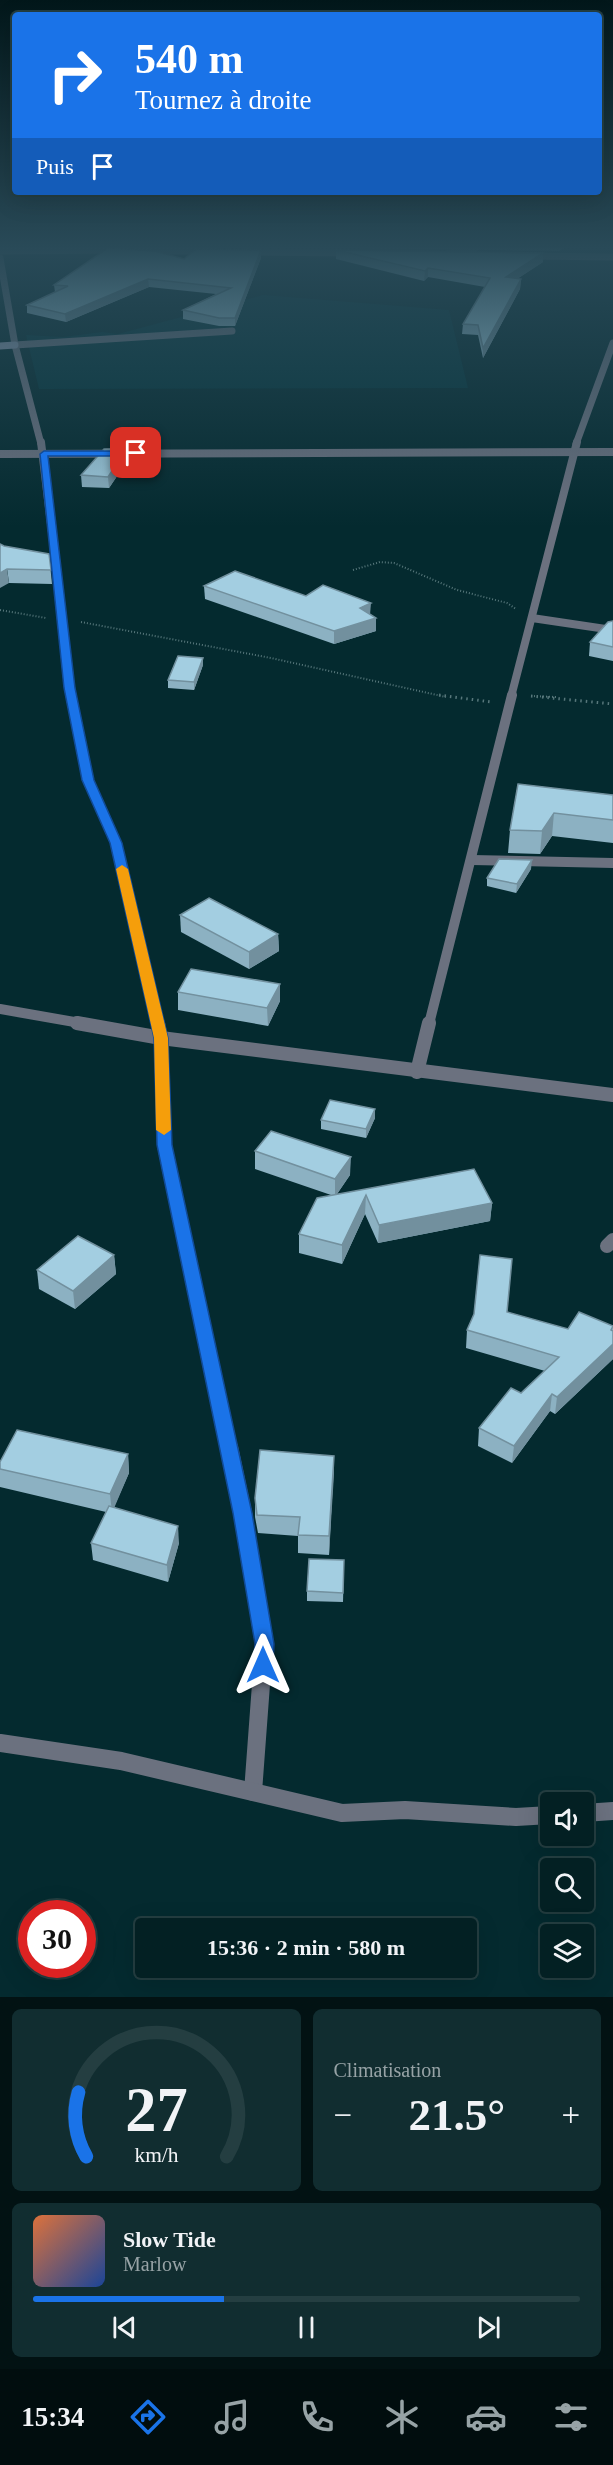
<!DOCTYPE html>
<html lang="fr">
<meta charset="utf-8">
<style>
:root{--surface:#032023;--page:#112d30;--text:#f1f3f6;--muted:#97a3a6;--line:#243e41;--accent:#1a73e8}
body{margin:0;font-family:Georgia,serif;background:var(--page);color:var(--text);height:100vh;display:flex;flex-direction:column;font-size:22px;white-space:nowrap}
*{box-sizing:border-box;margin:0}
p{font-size:20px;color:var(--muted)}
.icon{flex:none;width:33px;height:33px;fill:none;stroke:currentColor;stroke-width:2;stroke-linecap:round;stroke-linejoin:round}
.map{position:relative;height:1997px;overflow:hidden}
.sheet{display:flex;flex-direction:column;gap:12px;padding:12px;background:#021213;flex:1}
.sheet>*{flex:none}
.banner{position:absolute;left:12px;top:12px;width:590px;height:183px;border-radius:6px;box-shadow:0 6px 24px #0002,0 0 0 2px var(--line);background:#1a73e8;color:#fff;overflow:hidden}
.buttons{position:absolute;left:540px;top:1792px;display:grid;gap:12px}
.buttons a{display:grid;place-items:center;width:54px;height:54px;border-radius:6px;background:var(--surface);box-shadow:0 6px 24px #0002,0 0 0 2px var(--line);font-size:30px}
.speed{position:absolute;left:18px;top:1900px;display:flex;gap:12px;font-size:30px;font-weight:700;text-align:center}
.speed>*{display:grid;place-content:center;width:78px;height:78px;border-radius:50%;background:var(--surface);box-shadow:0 6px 24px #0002,0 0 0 2px var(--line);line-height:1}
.speed .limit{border:9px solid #d22;background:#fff;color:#111}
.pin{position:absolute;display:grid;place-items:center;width:51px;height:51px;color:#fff;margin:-26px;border-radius:12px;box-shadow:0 3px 9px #0006}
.me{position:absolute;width:66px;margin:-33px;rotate:0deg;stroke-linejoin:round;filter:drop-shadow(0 0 4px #0008)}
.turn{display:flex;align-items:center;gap:21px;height:126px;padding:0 24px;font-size:27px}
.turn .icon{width:78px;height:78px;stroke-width:2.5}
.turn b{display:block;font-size:42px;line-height:51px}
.then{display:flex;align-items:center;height:57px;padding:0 24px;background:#0003;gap:12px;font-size:22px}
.big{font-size:45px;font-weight:600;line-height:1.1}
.sheet .tile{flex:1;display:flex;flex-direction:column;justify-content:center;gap:9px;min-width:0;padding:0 21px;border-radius:9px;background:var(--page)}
.sheet .dial{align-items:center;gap:0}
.dial svg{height:156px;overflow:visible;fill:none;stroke:var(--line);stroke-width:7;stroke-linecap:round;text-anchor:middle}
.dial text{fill:var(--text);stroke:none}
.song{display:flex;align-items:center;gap:18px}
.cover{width:72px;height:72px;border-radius:9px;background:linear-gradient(135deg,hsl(20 70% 55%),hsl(220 70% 35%))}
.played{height:6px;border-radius:3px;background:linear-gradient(90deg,var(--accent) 35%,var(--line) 35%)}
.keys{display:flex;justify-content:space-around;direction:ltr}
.heat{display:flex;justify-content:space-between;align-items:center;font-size:33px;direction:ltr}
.sheet .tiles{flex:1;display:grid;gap:12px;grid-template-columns:1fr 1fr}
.tile:last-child{grid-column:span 2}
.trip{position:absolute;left:135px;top:1918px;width:342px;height:60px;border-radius:6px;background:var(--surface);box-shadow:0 6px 24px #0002,0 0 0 2px var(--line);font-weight:600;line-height:60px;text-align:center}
.tab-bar{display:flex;height:96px;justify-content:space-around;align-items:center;background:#010d0e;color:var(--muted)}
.tab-bar .icon{width:42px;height:42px}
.tab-bar .current{color:var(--accent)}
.tab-bar b{font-size:27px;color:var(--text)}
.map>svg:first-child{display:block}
.built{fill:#04353c}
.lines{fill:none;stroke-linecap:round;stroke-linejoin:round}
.path-far1{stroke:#57777b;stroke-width:2;stroke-dasharray:1 2;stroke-linecap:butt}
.path{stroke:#57777b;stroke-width:3;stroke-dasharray:1.5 4;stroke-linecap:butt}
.street-far4{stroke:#6b717f;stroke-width:7}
.street-far3{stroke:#6b717f;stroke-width:8}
.street-far2{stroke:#6b717f;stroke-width:10}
.street-far1{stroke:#6b717f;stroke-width:14}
.street{stroke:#6b717f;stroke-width:18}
.secondary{stroke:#929cb3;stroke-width:7}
.wall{fill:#8cb1c2}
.shaded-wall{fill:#72909e}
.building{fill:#a3cee1;stroke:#72909e;stroke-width:1.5}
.route{fill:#1a73e8;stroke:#114b97;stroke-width:1.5}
.slow{fill:#f59e0b}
</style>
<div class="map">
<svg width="613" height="1997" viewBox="0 0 613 1997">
<rect width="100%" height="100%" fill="#042a2f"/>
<path class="built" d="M263 295 449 310 468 388 39 389 26 335 63 337 102 332 118 334Z"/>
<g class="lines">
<g class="path-far1">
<path d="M353 570 380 562 394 563 457 590 507 603 516 609"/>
<path d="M0 610 46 618"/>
<path d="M81 622 271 658 446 697"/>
<path d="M531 696 556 697"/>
</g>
<g class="path">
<path d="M439 695 491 702"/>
<path d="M531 696 613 704"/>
</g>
<g class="street-far4">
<path d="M0 251 119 250"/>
<path d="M136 251H209"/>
<path d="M244 252 350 253"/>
<path d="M447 254 475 248"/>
<path d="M529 256 613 257"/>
<path d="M0 258 15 345 41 444"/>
<path d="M15 345 232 331"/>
<path d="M576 444 613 343"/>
</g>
<g class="street-far3">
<path d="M41 442 72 697"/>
<path d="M0 454 613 452"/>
<path d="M532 618 613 630"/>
<path d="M511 697 577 442"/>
</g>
<g class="street-far2">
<path d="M71 695 88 780 116 843 158 1024"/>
<path d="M472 860 613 863"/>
<path d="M0 1009 86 1024"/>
<path d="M429 1024 512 695"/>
</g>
<g class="street-far1">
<path d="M77 1023 161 1038 613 1095"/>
<path d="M158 1023 161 1038 164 1145 229 1449"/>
<path d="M417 1072 429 1023"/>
<path d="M607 1246 613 1240"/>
</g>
<g class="street">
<path d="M229 1447 243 1513 264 1644 253 1792"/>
<path d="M0 1743 121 1761 342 1813 405 1810 516 1817 550 1815"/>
<path d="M584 1813 613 1811"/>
</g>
<path class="secondary" d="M0 346 15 345"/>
</g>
<g class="wall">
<path d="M348 248H564L559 251Z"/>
<path d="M336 250 543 262 517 279H521L520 289 483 358 478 335 462 334 463 324 485 287 428 277 424 281 336 259Z"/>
<path d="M261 258 235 326H219L183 319V310L216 294 149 287 66 322 27 313V305L55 292 54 285 184 259Z"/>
<path d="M127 448 128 460 109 488 82 487 81 475Z"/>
<path d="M4 546 49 554 52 584 9 583Z"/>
<path d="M204 586 306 596 376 618V631L334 644 205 599Z"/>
<path d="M613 621V661L589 656 590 642Z"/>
<path d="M203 665 194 690 168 688V680Z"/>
<path d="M518 784 613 795V843L552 836 540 854 508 853 510 830Z"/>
<path d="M531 869 516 893 487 886V878Z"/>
<path d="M180 915 278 934 279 951 249 969 181 932Z"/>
<path d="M280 984V1001L268 1026 178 1010V992Z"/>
<path d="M375 1118 366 1138 321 1129V1120Z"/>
<path d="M255 1151 350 1175 337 1194 492 1203 490 1221 378 1243 365 1214 342 1264 299 1253V1234L331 1195 255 1169Z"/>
<path d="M114 1255 116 1274 75 1309 39 1289 37 1270Z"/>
<path d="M507 1312 568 1329 613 1326V1359L555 1414 550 1411 512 1463 478 1446 479 1428 521 1393 545 1371 466 1348 467 1330Z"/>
<path d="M128 1454 129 1473 114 1507 179 1543 168 1582 93 1560 91 1543 106 1512 0 1487V1462Z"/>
<path d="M334 1456 329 1555 298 1553V1536L258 1533 255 1517V1498Z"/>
<path d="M344 1560 343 1602 307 1601V1591Z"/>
</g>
<g class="shaded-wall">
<path d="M261 250V258L235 326V318Z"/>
<path d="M543 253V262L506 286V277Z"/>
<path d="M428 268V277L424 281 425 271Z"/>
<path d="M148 279 149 287 66 322 65 314Z"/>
<path d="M521 279 520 289 483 358V348Z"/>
<path d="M127 448 128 460 109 488 108 477Z"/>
<path d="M7 569 9 583 0 588V573Z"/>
<path d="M371 603 370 615 360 608Z"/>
<path d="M376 618V631L334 644V631Z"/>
<path d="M203 658V665L194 690V682Z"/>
<path d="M554 813 552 836 540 854 542 831Z"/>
<path d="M532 860 531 869 516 893 517 884Z"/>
<path d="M278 934 279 951 249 969V952Z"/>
<path d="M280 984V1001L268 1026 267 1008Z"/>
<path d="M375 1109V1118L366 1138V1129Z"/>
<path d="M351 1157 350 1175 335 1197V1179Z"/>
<path d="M366 1195 365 1214 342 1264V1245Z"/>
<path d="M492 1203 490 1221 378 1243 379 1225Z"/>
<path d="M114 1255 116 1274 75 1309 73 1291Z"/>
<path d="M613 1344V1359L555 1414 557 1397Z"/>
<path d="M552 1394 550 1411 512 1463 514 1446Z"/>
<path d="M128 1454 129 1473 112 1513 110 1494Z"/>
<path d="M334 1456V1474L329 1555V1536Z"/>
<path d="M178 1526 179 1543 168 1582 167 1565Z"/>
</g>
<g class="building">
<path d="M108 248 155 251 184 259 196 249 261 250 235 318H219L183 310 231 288 148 279 65 314 27 305 68 286 54 285Z"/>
<path d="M336 250 543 253 506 277 521 279 483 348 478 325 463 324 490 278 428 268 425 271Z"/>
<path d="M127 448 108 477 81 475 104 449Z"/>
<path d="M0 544 4 546 49 554 51 570 7 569 0 573Z"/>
<path d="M235 571 306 596 323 585 371 603 360 608 376 618 334 631 204 586Z"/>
<path d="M613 621V647L590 642 608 622Z"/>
<path d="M178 656 203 658 194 682 168 680Z"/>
<path d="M518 784 613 795V820L554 813 542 831 510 830Z"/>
<path d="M499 859 532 860 517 884 487 878Z"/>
<path d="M209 898 278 934 249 952 180 915Z"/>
<path d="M191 969 280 984 267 1008 178 992Z"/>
<path d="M330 1100 375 1109 366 1129 321 1120Z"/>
<path d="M271 1131 351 1157 335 1179 255 1151Z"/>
<path d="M474 1169 492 1203 379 1225 366 1195 342 1245 299 1234 317 1198Z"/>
<path d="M78 1236 114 1255 73 1291 37 1270Z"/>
<path d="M480 1255 512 1259 507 1312 568 1329 579 1312 613 1326 611 1330 613 1331V1344L557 1397 552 1394 514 1446 479 1428 511 1388 521 1393 559 1357 467 1330 474 1314Z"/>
<path d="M17 1430 128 1454 110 1494 0 1469V1462Z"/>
<path d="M260 1450 334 1456 329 1536 298 1535 300 1517 257 1515 255 1498Z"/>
<path d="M109 1506 178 1526 167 1565 91 1543Z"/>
<path d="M309 1559 344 1560 343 1593 307 1591Z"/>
</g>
<linearGradient id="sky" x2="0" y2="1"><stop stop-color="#02171a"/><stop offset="0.47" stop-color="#294a58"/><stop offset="1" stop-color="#294a58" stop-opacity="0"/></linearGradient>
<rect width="613" height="527" fill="url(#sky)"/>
<path class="route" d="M44 451H136L140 453 136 456H48L75 688 94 780 122 843 168 1038 172 1145 252 1513 274 1644 273 1665 270 1671 263 1674 256 1671 253 1665 255 1644 233 1513 157 1145 154 1038 110 843 82 780 64 688 40 454Z"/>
<path class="slow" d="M122 865 128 869 168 1038 171 1130 164 1135 156 1130 154 1038 116 869Z"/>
</svg>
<div class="buttons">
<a><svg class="icon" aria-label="sound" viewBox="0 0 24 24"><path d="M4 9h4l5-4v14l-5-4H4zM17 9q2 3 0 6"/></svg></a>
<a><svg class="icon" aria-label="search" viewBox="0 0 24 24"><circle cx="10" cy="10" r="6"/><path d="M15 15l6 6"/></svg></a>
<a><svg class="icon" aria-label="layers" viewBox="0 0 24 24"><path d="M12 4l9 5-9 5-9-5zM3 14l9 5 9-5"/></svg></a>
</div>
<div class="speed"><div class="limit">30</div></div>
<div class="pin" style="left:136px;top:453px;background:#d93025"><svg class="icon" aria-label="arrive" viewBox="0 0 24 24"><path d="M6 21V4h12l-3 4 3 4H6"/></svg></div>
<svg class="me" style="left:263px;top:1665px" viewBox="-20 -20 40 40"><path d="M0-17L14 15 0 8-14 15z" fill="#1a73e8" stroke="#fff" stroke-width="4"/></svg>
<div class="trip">15:36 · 2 min · 580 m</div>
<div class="banner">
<div class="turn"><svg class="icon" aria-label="right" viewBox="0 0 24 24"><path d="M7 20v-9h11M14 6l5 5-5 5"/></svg><div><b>540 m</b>Tournez à droite</div></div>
<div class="then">Puis<svg class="icon" aria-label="arrive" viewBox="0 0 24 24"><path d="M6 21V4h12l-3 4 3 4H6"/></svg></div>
</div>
</div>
<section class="sheet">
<div class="tiles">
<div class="tile dial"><svg viewBox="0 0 100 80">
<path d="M14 69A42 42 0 1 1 86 69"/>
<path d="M14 69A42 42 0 0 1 10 36" stroke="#1a73e8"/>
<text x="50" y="56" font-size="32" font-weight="700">27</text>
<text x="50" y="72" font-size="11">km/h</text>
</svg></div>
<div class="tile"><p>Climatisation</p>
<div class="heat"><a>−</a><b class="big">21.5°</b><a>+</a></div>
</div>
<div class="tile">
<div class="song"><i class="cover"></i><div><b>Slow Tide</b><p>Marlow</p></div></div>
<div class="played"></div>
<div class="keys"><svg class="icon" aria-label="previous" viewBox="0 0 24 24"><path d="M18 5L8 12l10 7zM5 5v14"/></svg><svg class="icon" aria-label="pause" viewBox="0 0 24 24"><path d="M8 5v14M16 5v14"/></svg><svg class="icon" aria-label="next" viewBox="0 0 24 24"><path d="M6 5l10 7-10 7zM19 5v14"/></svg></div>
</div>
</div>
</section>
<nav class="tab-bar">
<b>15:34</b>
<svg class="icon current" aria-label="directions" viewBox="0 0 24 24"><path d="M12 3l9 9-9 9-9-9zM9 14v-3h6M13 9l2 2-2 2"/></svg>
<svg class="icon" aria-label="music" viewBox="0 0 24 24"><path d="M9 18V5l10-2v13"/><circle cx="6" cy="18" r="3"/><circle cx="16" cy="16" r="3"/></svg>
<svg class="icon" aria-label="phone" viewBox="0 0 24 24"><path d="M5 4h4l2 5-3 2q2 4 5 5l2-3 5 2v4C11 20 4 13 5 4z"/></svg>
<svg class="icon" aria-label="climate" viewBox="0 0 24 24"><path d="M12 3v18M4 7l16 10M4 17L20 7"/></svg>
<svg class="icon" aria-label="car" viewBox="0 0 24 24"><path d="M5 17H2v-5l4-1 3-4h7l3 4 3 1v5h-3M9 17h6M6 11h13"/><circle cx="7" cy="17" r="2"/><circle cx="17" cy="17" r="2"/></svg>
<svg class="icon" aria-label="filters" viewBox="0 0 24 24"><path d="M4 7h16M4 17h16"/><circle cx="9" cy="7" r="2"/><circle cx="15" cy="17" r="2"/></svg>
</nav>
